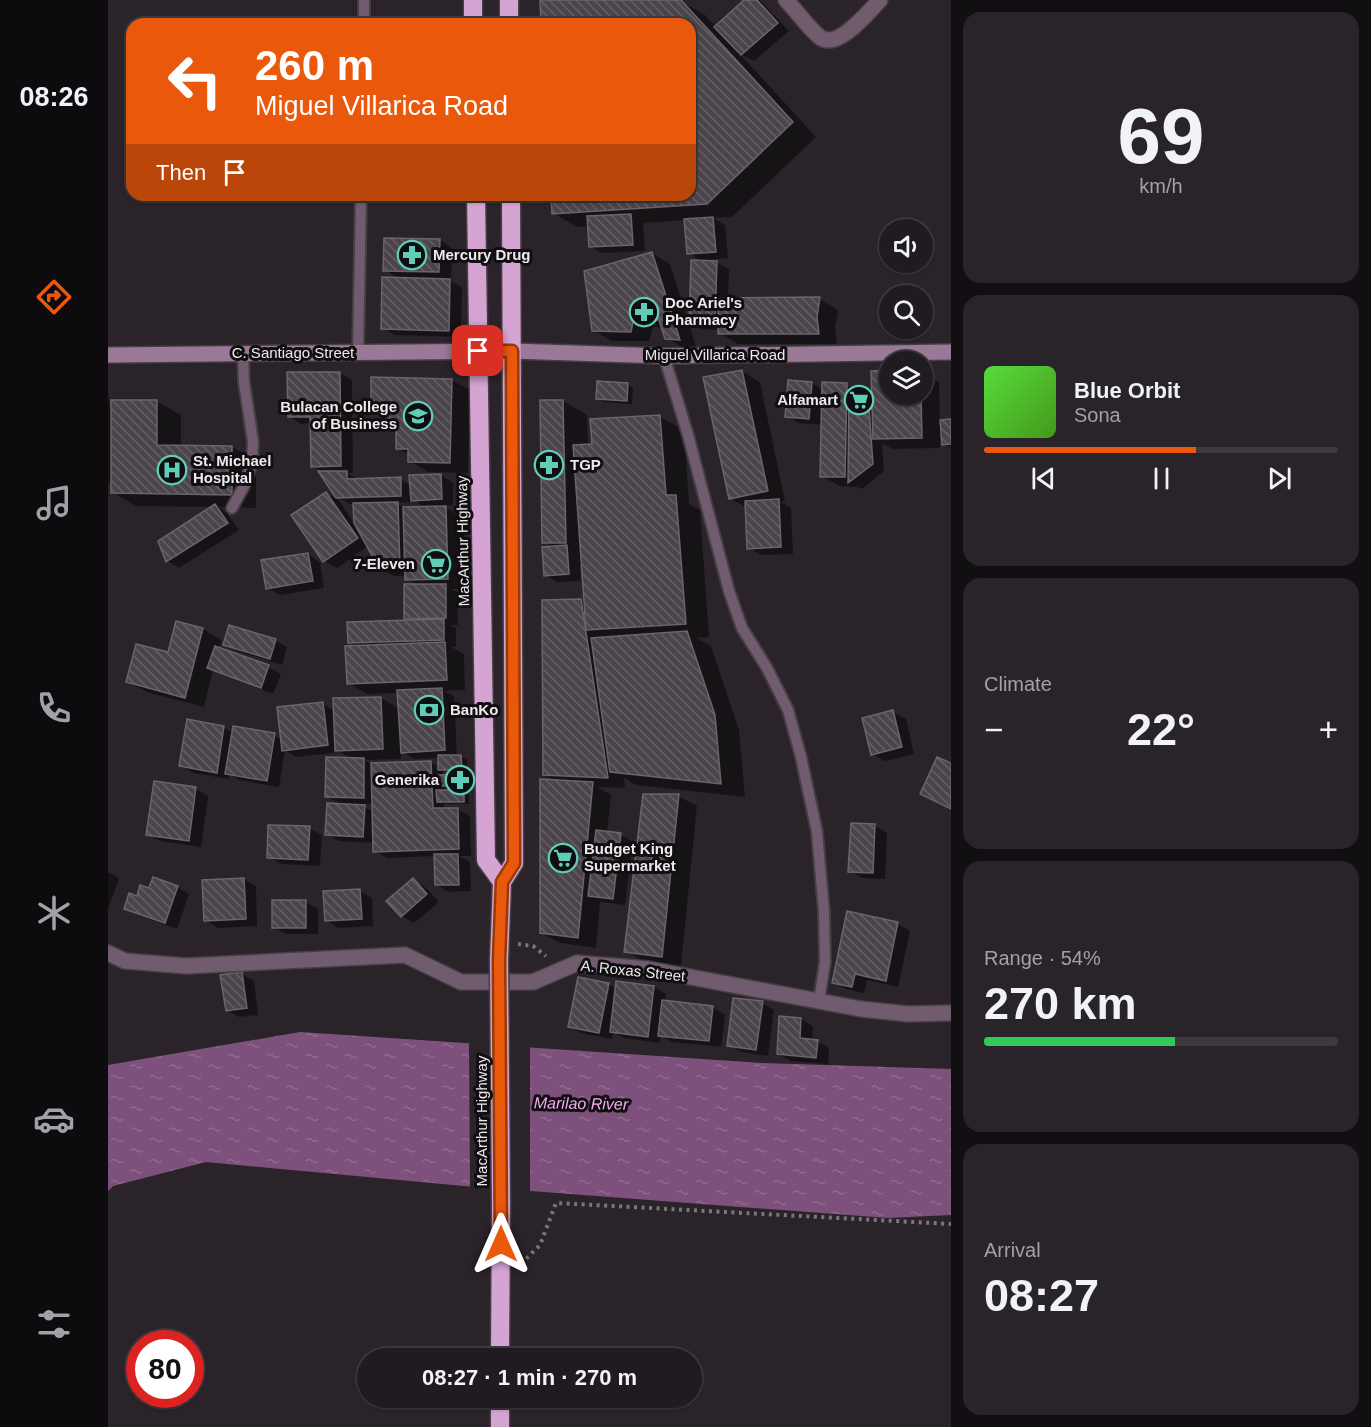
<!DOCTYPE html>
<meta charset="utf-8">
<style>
:root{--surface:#201b20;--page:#282429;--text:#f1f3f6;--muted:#a2a1a5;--line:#3d393e;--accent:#ea580c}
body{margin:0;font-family:Arial,sans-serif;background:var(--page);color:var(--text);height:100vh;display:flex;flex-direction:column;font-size:22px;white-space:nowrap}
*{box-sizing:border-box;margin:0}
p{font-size:20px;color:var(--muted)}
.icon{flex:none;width:33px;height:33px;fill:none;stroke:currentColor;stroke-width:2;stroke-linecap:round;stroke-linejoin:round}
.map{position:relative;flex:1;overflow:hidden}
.drawer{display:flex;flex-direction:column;gap:12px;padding:12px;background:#120f12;width:420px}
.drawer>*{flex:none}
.top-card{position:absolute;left:18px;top:18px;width:570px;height:183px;border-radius:18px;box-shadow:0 2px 4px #0004,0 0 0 2px var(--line);background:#ea580c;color:#fff;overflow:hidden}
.fabs{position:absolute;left:771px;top:219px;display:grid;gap:12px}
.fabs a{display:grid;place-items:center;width:54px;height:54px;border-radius:50%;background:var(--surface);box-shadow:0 2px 4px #0004,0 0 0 2px var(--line);font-size:30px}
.speed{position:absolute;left:18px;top:1330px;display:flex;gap:12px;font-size:30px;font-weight:700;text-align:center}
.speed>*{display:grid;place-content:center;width:78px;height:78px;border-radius:50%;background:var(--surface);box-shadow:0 2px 4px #0004,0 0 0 2px var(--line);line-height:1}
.speed .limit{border:9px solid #d22;background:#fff;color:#111}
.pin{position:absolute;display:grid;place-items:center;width:51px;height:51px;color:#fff;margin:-26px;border-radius:12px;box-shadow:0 3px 9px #0006}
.me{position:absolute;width:66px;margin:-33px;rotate:0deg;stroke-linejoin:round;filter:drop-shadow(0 0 4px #0008)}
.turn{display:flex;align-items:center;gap:21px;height:126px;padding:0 30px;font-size:27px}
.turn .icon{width:78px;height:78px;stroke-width:2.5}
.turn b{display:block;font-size:42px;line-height:51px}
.then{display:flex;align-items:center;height:57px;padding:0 30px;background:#0003;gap:12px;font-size:22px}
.big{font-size:45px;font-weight:800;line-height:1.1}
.drawer .widget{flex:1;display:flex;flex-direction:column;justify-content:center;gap:9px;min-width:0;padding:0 21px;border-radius:18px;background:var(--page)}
.drawer .dial{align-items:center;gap:0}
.dial b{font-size:78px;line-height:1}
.song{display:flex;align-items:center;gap:18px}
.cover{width:72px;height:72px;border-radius:9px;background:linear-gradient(135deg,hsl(110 70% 55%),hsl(100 70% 35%))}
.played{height:6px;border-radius:3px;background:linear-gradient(90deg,var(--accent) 60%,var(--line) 60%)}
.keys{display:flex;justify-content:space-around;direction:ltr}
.heat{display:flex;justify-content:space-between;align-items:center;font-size:33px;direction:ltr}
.charge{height:9px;border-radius:4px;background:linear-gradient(90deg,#34c759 54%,var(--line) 0)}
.trip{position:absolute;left:249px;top:1348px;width:345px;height:60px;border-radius:30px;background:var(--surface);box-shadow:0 2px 4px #0004,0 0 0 2px var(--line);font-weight:800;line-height:60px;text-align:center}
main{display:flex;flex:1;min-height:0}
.dock{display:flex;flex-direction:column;width:108px;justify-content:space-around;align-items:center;background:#0d0b0d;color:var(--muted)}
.dock .icon{width:42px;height:42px}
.dock .active{color:var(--accent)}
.dock b{font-size:27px;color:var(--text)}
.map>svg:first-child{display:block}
.water{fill:url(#water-ripples)}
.pier{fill:#2a242a}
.shadow{fill:#0007;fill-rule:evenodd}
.building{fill:url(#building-back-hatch);stroke:#6b646a;stroke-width:1.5}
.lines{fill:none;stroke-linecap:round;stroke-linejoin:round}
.lane-casing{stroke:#453f45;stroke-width:14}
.street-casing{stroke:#453f45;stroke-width:18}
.secondary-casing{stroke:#453f45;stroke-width:18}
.highway-casing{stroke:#453f45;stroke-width:21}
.path{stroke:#7a757a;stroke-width:4;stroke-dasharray:3 4.5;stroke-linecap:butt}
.lane{stroke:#705c6e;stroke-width:10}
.street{stroke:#705c6e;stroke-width:15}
.secondary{stroke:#997997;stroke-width:15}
.highway{stroke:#d6a4d3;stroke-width:18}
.highway-bridge-casing{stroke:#453f45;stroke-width:21;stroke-linecap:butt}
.highway-bridge{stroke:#d6a4d3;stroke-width:18}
.route-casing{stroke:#983908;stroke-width:15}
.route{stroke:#ea580c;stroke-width:10}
.labels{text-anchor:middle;stroke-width:6;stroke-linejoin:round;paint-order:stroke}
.poi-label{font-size:15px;font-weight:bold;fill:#ece8ec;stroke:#110e11;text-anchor:start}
.street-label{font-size:15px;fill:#ece8ec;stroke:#110e11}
.water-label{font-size:16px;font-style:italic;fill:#f0acec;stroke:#110e11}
</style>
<main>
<nav class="dock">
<b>08:26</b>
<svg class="icon active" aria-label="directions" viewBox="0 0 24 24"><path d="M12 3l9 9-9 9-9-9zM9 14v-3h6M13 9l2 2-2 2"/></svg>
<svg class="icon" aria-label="music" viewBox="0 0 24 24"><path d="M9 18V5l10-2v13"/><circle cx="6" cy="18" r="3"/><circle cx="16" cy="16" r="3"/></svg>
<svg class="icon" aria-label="phone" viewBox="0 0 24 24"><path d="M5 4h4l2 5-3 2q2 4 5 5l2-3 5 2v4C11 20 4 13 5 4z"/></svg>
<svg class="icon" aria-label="climate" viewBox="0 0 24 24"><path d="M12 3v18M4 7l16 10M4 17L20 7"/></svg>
<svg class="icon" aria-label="car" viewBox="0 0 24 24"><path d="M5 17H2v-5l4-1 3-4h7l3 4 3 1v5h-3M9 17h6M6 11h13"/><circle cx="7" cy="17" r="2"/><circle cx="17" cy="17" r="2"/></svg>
<svg class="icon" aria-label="filters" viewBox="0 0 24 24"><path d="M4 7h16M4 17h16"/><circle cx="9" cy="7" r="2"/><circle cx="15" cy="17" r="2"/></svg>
</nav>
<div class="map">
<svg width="843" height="1427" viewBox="0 0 843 1427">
<defs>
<pattern id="water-ripples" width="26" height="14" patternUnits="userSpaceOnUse" patternTransform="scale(1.5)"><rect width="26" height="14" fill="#7e517c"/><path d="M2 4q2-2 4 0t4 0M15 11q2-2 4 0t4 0" fill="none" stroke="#906a8f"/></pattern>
<pattern id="building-back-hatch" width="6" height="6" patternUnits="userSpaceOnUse" patternTransform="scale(1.5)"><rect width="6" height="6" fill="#4b444a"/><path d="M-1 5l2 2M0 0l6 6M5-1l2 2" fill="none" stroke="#655f64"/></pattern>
</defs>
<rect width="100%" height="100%" fill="#2a242a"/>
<path class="water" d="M192 1032 654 1063 843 1069V1215L780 1218 356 1186 98 1162 5 1186 0 1191V1065Z"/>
<path class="pier" d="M361 1039 422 1044V1194L362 1190Z"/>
<g class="shadow">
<path d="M433 0 572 1 597 15 608 27 638 0H652L681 31 646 61 631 53 708 137 624 217 605 218 617 225 620 258 600 260V262H608L621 269 620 299H711L730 310 727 328 729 344H630L611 333V330L594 329 582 322 595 262 580 253 578 220 535 223 537 251 494 253 482 246 481 226 469 227 445 213 444 195H582V24H434Z"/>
<path d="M332 240 344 248 343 281 354 287 353 337 287 335 275 328 291 279 277 270Z"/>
<path d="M544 253 562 264 589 350 577 349 559 338 555 328 545 327 541 341H504L485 330Z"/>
<path d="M634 371 652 382 677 501 673 502 683 508 685 554 653 555 641 548 639 508 622 498Z"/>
<path d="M232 373 244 380 245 473H239L251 480 292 479 303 485 333 475 345 483V505L335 506 356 518 358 589H344L349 592 350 625H342L348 628V647H343L356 654 357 690 336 691 346 696 349 756 359 759V772L335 771V776H355L360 779 361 788 351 789 361 795V804H336V809H349L362 816 363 856H351L362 862 363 891 340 892 328 884V856L279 858 267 851V843L231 841 219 834 234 805 218 796 245 760 232 752 188 757 177 750 171 787 131 780 122 775 121 779 85 773 73 765 116 727 125 733 166 735 174 740 215 704 227 711 273 698 292 709 291 693 259 694 240 683 250 647 241 642 305 622 298 618 310 585 298 579V576H286L273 569 260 546 229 568 216 561 218 493 231 500 247 525V504H242L229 497 216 473 204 466V423L193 424 181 416ZM305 500 318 508H297L288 503 305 502ZM293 751 306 759 332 758V768L323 762 263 764 256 760 293 759ZM251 804H265L266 812Z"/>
<path d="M814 373 831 382 832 421 843 420V448L835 444 834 434H832V448L785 449 774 443 776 471 754 489 749 487 732 486 713 476 714 425 691 423 679 416 704 383 715 390 739 385 765 399 782 394H814Z"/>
<path d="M265 378 344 380 363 391 360 473 320 472 302 461V455L289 448 290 427 264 410Z"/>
<path d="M520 384 525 388 524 404 495 402 490 398Z"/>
<path d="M0 395 2 408 48 401 73 415V447H124L148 461V508L111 507 119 513 131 530 71 568 59 561 51 541 104 507 28 506 4 492V483H0Z"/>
<path d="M455 401 479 415 480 446 486 445 552 417 576 430 581 504 592 510 601 637 588 638 603 646 631 730 637 797 528 785 516 778 517 788 489 787 503 795 499 833 513 835 525 842 517 905 492 902 488 948 452 943 433 933 448 781 436 775 472 601 478 604 475 565 472 566 473 581 449 582 437 575 446 548 436 542Z"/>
<path d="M200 554 212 562 216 588 172 595 159 588Z"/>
<path d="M69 623 95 629 113 640 111 649 160 667 173 674 165 694 105 670 96 707 39 692 20 682 62 654Z"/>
<path d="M167 640 179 647 174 665 129 651 117 644Z"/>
<path d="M785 712 798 719 806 754 777 761 764 754Z"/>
<path d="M47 783 88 789 100 796 93 847 52 841 40 834Z"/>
<path d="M570 796 589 806 573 966 537 962 518 951Z"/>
<path d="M767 826 779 833 777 879 754 878 742 871Z"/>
<path d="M201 828 214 835 212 866 173 864 161 857Z"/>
<path d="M0 872 11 878 0 909Z"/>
<path d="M135 879 148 886 149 926 110 928 97 920Z"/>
<path d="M305 880 317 887 331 902 306 923 294 916 280 901Z"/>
<path d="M69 887 81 894 69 929 30 915 17 908 42 890Z"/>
<path d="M251 891 264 898 265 926 230 928 218 920Z"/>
<path d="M198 902 210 909V934H178L166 927Z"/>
<path d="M740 913 790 924 802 931 790 987 759 980 756 993 738 989 726 982Z"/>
<path d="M134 974 146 981 150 1015 131 1017 119 1010Z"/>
<path d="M501 984 509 989 546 987 558 994 557 1002 604 1007 617 1015 613 1047 564 1042 553 1036 552 1043 516 1038 505 1032 504 1039 473 1033 461 1026Z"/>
<path d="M654 1003 666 1010 660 1056 633 1052 621 1045Z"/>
<path d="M693 1019 705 1026 704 1041H709L721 1048 720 1064 683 1061 670 1054Z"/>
</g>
<g class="building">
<path d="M432 0H573L685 122 599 204 444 214 443 195H582V24H433Z"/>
<path d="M636 0H649L670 23 633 55 606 27Z"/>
<path d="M523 214 525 245 481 247 479 216Z"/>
<path d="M605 217 608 252 579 254 576 219Z"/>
<path d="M276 238 332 239 331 272 275 271Z"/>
<path d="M544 252 572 340 557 339 551 320 526 317 523 332 484 331 476 271Z"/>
<path d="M583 260 609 261 607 324 581 323Z"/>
<path d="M274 277 342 279 341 331 273 329Z"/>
<path d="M712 297 709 317 711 334H610V298Z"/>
<path d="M634 370 660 491 621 499 595 377Z"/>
<path d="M782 370V394H813L814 438 765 439 763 371Z"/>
<path d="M179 372H232L233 466 203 467 202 417H180Z"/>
<path d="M263 377 344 379 342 463 300 462V449H288V422H277L278 411H263Z"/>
<path d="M680 380 704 382 701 419 677 417Z"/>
<path d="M489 381 520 383 519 401 488 399Z"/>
<path d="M714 382 739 383 737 477H712Z"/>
<path d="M760 394 765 464 740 483 741 396Z"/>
<path d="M3 400H49V445L124 446V495L3 493Z"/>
<path d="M432 400H455L458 543H434Z"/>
<path d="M552 415 558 495H568L578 624 478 630 465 445 484 444 482 419Z"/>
<path d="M843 419V444L834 445 832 420Z"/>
<path d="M210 471H239V479L293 477V496L228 498Z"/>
<path d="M333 474 334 499 303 501 301 475Z"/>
<path d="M218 492 250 538 215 562 183 515Z"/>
<path d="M671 499 673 547 639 549 637 501Z"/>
<path d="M290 502 292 569 272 570 246 523 245 503Z"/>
<path d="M107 504 120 523 58 562 50 541Z"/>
<path d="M338 506 340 579 297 580 295 507Z"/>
<path d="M459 545 461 574 436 576 434 547Z"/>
<path d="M200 553 205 581 158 589 153 560Z"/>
<path d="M296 584H338V618L296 619Z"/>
<path d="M473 599 500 778 435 775 434 600Z"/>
<path d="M336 619V640L240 643 239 622Z"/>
<path d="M68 621 95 628 77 698 18 682 28 644 60 652Z"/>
<path d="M121 625 168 639 162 659 115 645Z"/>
<path d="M579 631 607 715 613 784 502 772 483 638Z"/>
<path d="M337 642 339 680 239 684 237 646Z"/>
<path d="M107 646 161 665 153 688 99 668Z"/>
<path d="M334 688 337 750 293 753 289 690Z"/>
<path d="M273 697 275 749 227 751 225 698Z"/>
<path d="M215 702 220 745 174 751 169 707Z"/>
<path d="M785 710 794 747 763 755 754 718Z"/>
<path d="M79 719 116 726 109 773 71 766Z"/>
<path d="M125 726 167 733 159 781 117 774Z"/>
<path d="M330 755H353L354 770H330Z"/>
<path d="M218 757 256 758V798L217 797Z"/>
<path d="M829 757 843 763V809L812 794Z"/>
<path d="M323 761 325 808H350L351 849 265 852 263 763Z"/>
<path d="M355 774V786H329V775Z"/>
<path d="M432 779 485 782 470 938 432 933Z"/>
<path d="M46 781 88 787 81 841 38 835Z"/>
<path d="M328 790H356V802H329Z"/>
<path d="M535 794H571L554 957 516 952Z"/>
<path d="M219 803 257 805 255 837 217 835Z"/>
<path d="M743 823 767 824 765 873 740 872Z"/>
<path d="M160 825 202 826 200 860 159 858Z"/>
<path d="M488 830 513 833 505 899 480 896Z"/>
<path d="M326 854H350L351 885H327Z"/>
<path d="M45 877 70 886 57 923 16 909 21 893 29 896 32 885 41 888Z"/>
<path d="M136 878 138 919 96 921 94 880Z"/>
<path d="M305 878 319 894 293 917 278 901Z"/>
<path d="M252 889 254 919 217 921 215 891Z"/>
<rect x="164" y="900" width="34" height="28"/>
<path d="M739 911 790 922 778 981 747 974 744 987 724 983Z"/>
<path d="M134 972 139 1008 118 1011 112 975Z"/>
<path d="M470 977 501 983 491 1033 460 1027Z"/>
<path d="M508 981 546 986 540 1037 502 1032Z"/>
<path d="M625 998 655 1001 648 1050 619 1046Z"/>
<path d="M554 1000 605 1006 601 1041 550 1036Z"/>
<path d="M671 1016 693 1018 692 1038 710 1040 708 1058 669 1054Z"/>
</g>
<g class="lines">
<g class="lane-casing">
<g id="lane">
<path d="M256 24V0"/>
<path d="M250 354 253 195"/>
<path d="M556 356 580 435 621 591 634 628 659 668 680 710 693 757 709 832 716 912 717 962 711 1001"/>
<path d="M124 508 137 484 144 462 145 442 136 382 135 353"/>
</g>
</g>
<g class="street-casing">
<g id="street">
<path d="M678 0C687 9 703 31 713 38 731 49 760 12 772 0"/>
<path d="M0 953 17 961 78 966 297 955 353 982H425L469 963 540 969 753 1009 800 1014 843 1013"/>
</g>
</g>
<g class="secondary-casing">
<path id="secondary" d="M0 355 404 351 556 356 843 352"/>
</g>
<g class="highway-casing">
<g id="highway">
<path d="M365 0V24"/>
<path d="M401 0V24"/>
<path d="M368 195 378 860 394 882"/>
<path d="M391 960 394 882 406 863 403 195"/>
<path d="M392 1359 393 1203"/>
<path d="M392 1427V1398"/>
</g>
</g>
<g class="path">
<path d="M410 944 425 946 438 956"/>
<path d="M413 1264 432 1245 448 1203 843 1224"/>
</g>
<use href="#lane" class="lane"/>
<use href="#street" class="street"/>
<use href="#secondary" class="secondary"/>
<use href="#highway" class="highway"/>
<g class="highway-bridge-casing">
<path id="highway-bridge" d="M391 960 393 1203"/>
</g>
<use href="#highway-bridge" class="highway-bridge"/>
</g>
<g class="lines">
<g class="route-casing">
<path id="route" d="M370 351H404L406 863 394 882 391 960 393 1244"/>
</g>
<use href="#route" class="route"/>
</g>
<defs>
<g id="pharmacy-ring" transform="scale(1.5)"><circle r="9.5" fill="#110e11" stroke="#5eceb8" stroke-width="1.5"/><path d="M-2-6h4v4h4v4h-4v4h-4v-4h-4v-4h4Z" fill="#5eceb8"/></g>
<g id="supermarket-ring" transform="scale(1.5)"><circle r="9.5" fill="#110e11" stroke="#5eceb8" stroke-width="1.5"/><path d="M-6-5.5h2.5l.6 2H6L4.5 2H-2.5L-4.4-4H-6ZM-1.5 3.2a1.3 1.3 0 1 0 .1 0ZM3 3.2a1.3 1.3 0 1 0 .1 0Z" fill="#5eceb8"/></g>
<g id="university-ring" transform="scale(1.5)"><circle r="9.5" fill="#110e11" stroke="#5eceb8" stroke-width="1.5"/><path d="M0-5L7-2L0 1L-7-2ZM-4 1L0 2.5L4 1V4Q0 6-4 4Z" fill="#5eceb8"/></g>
<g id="hospital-ring" transform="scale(1.5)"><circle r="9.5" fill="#110e11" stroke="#5eceb8" stroke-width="1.5"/><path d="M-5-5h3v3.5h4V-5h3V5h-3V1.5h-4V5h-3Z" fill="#5eceb8"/></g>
<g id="bank-ring" transform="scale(1.5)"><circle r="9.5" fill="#110e11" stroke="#5eceb8" stroke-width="1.5"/><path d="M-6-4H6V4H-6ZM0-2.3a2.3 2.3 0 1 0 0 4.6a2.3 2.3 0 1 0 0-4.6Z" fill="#5eceb8"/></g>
</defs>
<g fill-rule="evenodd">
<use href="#pharmacy-ring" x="304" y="255"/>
<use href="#pharmacy-ring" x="536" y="312"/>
<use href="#supermarket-ring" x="751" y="400"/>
<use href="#university-ring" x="310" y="416"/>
<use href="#pharmacy-ring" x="441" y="465"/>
<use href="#hospital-ring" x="64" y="470"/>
<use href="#supermarket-ring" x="328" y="564"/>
<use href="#bank-ring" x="321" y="710"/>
<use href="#pharmacy-ring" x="352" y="780"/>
<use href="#supermarket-ring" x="455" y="858"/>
</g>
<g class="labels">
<g class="poi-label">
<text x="325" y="260">Mercury Drug</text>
<text x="557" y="308">Doc Ariel's<tspan x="557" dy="17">Pharmacy</tspan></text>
<text x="730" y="405" text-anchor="end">Alfamart</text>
<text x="289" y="412" text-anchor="end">Bulacan College<tspan x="289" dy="17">of Business</tspan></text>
<text x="85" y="466">St. Michael<tspan x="85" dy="17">Hospital</tspan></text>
<text x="462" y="470">TGP</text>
<text x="307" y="569" text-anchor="end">7-Eleven</text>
<text x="342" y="715">BanKo</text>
<text x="331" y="785" text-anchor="end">Generika</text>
<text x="476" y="854">Budget King<tspan x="476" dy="17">Supermarket</tspan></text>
</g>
<g class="street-label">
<text x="185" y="358">C. Santiago Street</text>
<text x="607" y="360">Miguel Villarica Road</text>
<text transform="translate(355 541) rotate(-91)" y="5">MacArthur Highway</text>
<text transform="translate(525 971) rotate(6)" y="5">A. Roxas Street</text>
<text transform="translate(374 1121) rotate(-90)" y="5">MacArthur Highway</text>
</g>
<g class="water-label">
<text transform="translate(473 1103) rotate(1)" y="6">Marilao River</text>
</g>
</g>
</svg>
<div class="fabs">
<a><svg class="icon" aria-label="sound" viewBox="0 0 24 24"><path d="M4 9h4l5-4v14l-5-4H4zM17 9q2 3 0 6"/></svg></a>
<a><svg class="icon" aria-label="search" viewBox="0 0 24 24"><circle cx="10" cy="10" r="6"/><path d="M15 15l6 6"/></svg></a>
<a><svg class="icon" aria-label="layers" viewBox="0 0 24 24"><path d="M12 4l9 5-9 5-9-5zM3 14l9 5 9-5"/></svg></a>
</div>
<div class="speed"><div class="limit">80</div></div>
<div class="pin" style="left:370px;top:351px;background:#d93025"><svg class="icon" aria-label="arrive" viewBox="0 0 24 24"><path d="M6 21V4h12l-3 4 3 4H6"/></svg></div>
<svg class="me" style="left:393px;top:1244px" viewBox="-20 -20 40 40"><path d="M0-17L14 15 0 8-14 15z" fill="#ea580c" stroke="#fff" stroke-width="4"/></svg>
<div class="trip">08:27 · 1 min · 270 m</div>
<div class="top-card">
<div class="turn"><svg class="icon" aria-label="left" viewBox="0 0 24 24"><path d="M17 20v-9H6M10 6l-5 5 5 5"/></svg><div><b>260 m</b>Miguel Villarica Road</div></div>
<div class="then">Then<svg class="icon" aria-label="arrive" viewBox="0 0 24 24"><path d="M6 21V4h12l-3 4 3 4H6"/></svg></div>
</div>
</div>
<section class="drawer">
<div class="widget dial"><b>69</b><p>km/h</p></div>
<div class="widget">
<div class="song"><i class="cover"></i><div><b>Blue Orbit</b><p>Sona</p></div></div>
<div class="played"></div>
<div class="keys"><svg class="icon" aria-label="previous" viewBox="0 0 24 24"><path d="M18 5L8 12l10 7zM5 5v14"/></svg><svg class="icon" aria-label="pause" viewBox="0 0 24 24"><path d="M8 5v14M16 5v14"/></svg><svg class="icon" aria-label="next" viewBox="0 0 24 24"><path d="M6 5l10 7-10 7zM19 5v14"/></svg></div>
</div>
<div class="widget"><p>Climate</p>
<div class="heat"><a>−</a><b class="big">22°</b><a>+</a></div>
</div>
<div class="widget"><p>Range · 54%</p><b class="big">270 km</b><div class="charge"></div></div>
<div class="widget"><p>Arrival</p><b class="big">08:27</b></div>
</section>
</main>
